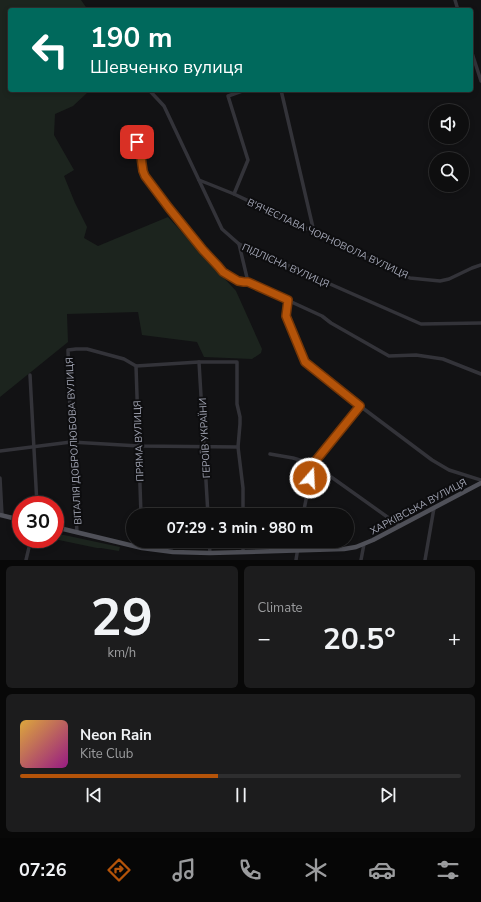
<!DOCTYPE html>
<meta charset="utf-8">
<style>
:root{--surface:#0e0e0f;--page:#1c1c1d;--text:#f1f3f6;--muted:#9b9c9e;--line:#2e2e2f;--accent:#b45309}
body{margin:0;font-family:"Nunito Sans",sans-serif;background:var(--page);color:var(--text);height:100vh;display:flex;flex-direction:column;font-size:15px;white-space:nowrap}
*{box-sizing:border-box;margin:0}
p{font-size:13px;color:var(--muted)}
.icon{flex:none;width:22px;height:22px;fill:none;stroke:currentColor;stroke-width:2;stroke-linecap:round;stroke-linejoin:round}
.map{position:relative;height:560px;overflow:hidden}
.sheet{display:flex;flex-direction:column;gap:6px;padding:6px;background:#080808;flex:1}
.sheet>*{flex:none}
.guide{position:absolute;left:8px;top:8px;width:465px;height:84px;border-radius:4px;box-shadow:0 2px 6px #0003,0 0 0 1px var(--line);background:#00695c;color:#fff;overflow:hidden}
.fabs{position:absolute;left:429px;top:104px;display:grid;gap:8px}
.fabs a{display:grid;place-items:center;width:40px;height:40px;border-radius:50%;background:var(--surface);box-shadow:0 2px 6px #0003,0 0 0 1px var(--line);font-size:20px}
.speed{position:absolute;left:12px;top:496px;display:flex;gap:8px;font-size:20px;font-weight:700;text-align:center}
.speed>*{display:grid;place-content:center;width:52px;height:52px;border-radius:50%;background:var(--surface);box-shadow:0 2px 6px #0003,0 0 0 1px var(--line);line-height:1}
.speed .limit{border:6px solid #d22;background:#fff;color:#111}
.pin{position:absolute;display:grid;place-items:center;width:34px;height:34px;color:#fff;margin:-17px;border-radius:8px;box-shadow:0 2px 6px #0006}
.me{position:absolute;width:44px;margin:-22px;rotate:19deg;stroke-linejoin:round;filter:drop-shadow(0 0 3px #0008)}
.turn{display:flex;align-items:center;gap:14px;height:84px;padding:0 16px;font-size:18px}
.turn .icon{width:52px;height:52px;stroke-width:2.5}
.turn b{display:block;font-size:28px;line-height:34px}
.big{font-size:30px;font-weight:700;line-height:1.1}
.sheet .tile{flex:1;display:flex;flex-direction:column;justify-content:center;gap:6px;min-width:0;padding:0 14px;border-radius:6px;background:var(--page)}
.sheet .dial{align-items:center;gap:0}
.dial b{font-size:52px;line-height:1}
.song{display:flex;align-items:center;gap:12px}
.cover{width:48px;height:48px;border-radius:6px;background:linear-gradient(135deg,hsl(40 70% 55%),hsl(310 70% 35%))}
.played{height:4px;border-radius:2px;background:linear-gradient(90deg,var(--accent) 45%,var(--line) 45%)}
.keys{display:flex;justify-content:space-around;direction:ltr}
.heat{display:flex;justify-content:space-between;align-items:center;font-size:22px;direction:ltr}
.sheet .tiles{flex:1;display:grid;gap:6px;grid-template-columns:1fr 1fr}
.tile:last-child{grid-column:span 2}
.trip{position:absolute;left:126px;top:508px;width:228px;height:40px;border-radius:20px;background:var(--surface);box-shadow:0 2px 6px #0003,0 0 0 1px var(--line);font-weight:700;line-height:40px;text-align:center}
.dock{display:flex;height:64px;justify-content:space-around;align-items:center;background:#060606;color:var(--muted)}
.dock .icon{width:28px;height:28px}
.dock .selected{color:var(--accent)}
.dock b{font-size:18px;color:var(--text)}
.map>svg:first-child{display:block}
.green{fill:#1c241e}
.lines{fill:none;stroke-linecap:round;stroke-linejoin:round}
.minor{stroke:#333339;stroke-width:3.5}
.major{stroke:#4f5058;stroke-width:4.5}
.route-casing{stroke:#753606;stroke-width:10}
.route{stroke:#b45309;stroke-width:7}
.labels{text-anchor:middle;stroke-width:4;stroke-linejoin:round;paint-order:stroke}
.street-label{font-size:10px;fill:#a3a6b5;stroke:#0d0d0f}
</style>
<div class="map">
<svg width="481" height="560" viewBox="0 0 481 560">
<rect width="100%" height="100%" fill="#121214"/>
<g class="green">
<path d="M0 0H81L88 10H10V90H84L87 93 73 106 55 114 54 135 74 170 64 176 75 203 87 227 84 238 98 246 168 217 236 291 262 349 261 353 252 359 204 357 197 342 142 335 138 312 67 314 68 342 0 397Z"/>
<path d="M55 535H64L120 547 119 551 101 548H97L54 539H55Z"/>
</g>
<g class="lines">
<g class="minor">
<path d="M455 0 458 10"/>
<path d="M471 50 481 81"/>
<path d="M149 90 164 106 222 229 239 244 421 324 481 323"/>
<path d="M281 90 314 232"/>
<path d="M134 134 140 150 143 171 153 188 203 250 218 266 223 272 238 281 244 282H248L322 316 331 323 389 356 416 355 443 359 481 374"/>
<path d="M199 180 234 194 410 278 440 281 449 279 472 268 481 265"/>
<path d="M234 194 248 160 228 96 245 90"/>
<path d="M239 244 248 282"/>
<path d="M288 300 287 317 305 362 360 406 432 460 449 470 481 480"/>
<path d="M199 362 208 515"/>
<path d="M136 366 141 515"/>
<path d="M30 375 37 505"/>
<path d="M0 451 71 442 139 446 238 447"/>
<path d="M270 454 293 458 313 464 400 526"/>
<path d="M0 478 2 515"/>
<path d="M303 515 313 464 360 406"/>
<path d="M77 532 71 442 68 350 76 349H87L124 359 136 366 199 362H237V404L240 417V424L238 447 243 488V515"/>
<path d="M142 541V548"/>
<path d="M209 541 210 553"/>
<path d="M243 541V551"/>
<path d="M26 560 31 539"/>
<path d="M296 560 299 541"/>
<path d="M361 560 364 544"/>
<path d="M425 560 434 508"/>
</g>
<g class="major">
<path d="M0 515 21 520"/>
<path d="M55 527 142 548 173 552 210 553 344 549 356 547 373 540 481 483"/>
</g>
</g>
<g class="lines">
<g class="route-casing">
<path id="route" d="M137 142 140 150 143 171 145 176 169 208 203 250 218 266 223 272 238 281 244 282H248L288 300 286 316 305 362 360 406 313 464 310 478"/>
</g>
<use href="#route" class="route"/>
</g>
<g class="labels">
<g class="street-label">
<text transform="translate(328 238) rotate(25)" y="4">В'ЯЧЕСЛАВА ЧОРНОВОЛА ВУЛИЦЯ</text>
<text transform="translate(286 265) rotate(24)" y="4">ПІДЛІСНА ВУЛИЦЯ</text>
<text transform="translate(204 438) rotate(-93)" y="4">ГЕРОЇВ УКРАЇНИ</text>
<text transform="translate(73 441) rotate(-93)" y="4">ВІТАЛІЯ ДОБРОЛЮБОВА ВУЛИЦЯ</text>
<text transform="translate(138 441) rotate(-92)" y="4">ПРЯМА ВУЛИЦЯ</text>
<text transform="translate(418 506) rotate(-28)" y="4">ХАРКІВСЬКА ВУЛИЦЯ</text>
</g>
</g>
</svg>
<div class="fabs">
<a><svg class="icon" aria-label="sound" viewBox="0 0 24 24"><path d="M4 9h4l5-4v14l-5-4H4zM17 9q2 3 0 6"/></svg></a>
<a><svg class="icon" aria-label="search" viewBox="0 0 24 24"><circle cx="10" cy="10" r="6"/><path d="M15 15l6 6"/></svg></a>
</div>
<div class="speed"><div class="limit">30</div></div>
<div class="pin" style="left:137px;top:142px;background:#d93025"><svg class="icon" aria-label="arrive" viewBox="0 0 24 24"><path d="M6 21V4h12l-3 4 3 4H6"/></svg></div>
<svg class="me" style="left:310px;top:478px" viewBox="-20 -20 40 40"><circle r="17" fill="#b45309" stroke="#fff" stroke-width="3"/><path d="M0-11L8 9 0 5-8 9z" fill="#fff"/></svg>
<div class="trip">07:29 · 3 min · 980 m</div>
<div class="guide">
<div class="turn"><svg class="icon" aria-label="left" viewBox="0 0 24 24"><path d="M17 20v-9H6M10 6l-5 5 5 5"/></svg><div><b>190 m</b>Шевченко вулиця</div></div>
</div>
</div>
<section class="sheet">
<div class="tiles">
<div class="tile dial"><b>29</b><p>km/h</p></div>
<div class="tile"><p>Climate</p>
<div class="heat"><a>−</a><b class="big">20.5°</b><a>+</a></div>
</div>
<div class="tile">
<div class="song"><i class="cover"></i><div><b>Neon Rain</b><p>Kite Club</p></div></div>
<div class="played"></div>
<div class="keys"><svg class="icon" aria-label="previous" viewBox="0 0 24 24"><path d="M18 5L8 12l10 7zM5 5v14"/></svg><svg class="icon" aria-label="pause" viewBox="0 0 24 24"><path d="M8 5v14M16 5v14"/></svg><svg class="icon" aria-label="next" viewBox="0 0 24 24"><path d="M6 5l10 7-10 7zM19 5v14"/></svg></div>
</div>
</div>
</section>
<nav class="dock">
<b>07:26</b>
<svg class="icon selected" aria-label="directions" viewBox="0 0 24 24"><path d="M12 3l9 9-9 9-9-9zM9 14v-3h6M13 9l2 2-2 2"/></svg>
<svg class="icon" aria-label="music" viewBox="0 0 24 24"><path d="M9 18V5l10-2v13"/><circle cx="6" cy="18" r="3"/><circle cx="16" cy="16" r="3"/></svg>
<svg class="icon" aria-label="phone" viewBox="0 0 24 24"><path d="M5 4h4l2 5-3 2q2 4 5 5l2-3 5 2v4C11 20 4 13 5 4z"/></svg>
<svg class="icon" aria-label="climate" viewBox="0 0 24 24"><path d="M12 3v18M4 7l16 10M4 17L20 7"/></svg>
<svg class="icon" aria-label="car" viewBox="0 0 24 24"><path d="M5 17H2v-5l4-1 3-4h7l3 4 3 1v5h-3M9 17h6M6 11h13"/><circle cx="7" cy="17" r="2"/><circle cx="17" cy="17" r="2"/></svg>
<svg class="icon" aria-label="filters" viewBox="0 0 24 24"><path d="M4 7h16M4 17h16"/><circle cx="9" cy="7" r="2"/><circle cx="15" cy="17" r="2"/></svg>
</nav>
